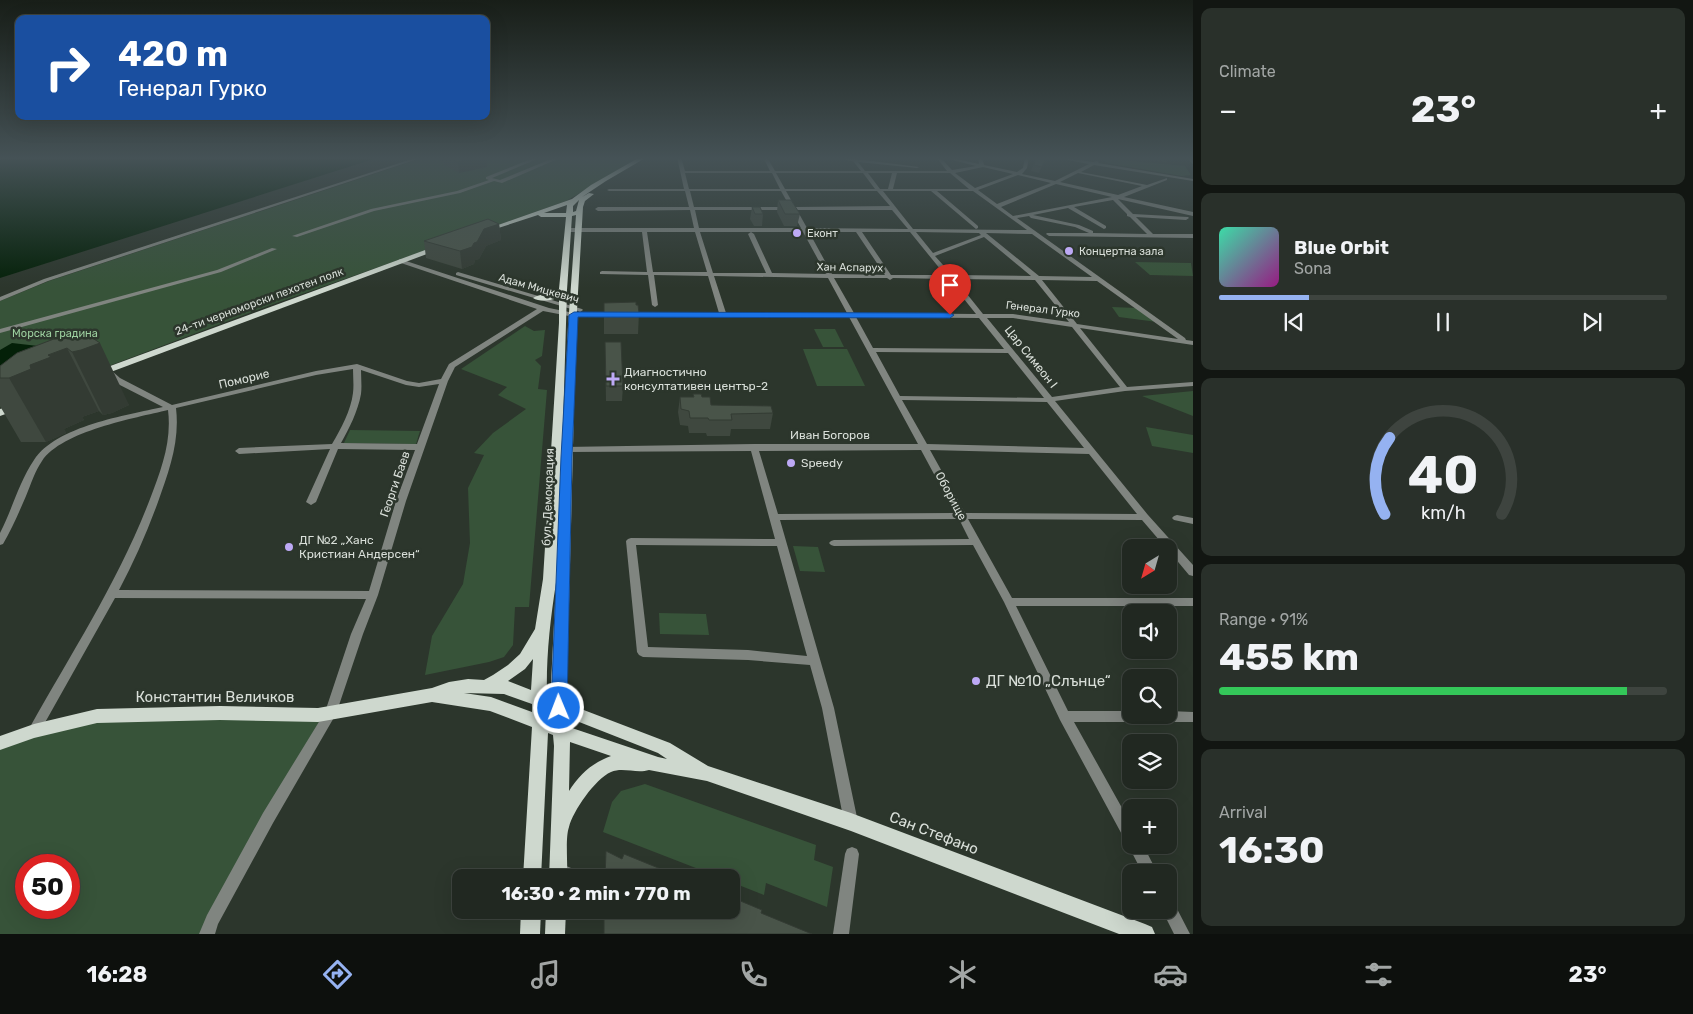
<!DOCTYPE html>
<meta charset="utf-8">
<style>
:root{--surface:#212821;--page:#29302a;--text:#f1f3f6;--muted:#a2a6a5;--line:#3e443f;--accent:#95b2f1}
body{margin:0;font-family:Rubik,sans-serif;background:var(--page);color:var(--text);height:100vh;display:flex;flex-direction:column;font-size:19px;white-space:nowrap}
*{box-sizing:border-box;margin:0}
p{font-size:16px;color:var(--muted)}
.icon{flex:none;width:28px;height:28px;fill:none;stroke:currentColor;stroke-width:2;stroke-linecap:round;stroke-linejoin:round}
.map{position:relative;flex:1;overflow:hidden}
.drawer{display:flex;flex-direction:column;gap:8px;padding:8px;background:#121612;width:500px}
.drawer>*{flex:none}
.hud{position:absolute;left:15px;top:15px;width:475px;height:105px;border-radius:10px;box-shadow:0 5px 20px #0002,0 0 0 1px var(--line);background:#1a4fa0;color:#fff;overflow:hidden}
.needle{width:32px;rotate:217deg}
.buttons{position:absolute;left:1122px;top:539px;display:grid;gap:10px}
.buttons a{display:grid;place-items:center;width:55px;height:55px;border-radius:10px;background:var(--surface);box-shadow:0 5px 20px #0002,0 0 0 1px var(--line);font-size:25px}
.speed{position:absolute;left:15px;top:854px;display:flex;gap:10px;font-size:25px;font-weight:700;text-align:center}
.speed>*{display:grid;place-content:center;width:65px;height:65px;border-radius:50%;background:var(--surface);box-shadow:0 5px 20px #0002,0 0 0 1px var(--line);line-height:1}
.speed .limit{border:8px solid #d22;background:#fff;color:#111}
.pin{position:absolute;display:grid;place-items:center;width:42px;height:42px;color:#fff;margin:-51px -21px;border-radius:50% 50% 50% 0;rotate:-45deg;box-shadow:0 0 5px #0007}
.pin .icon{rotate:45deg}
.me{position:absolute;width:55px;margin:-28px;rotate:359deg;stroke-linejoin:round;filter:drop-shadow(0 0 4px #0008)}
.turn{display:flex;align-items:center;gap:18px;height:105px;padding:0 20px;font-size:22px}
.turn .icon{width:65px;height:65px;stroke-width:2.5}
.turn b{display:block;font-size:35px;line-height:42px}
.big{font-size:38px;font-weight:700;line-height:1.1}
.drawer .card{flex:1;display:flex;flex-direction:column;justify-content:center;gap:8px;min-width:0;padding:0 18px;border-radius:10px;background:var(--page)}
.drawer .dial{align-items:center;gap:0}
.dial svg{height:130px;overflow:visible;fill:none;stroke:var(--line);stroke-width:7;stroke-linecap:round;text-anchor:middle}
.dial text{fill:var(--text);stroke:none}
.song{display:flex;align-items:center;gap:15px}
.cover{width:60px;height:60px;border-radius:8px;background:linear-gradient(135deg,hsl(160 70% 55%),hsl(310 70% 35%))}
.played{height:5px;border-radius:2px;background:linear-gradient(90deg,var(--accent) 20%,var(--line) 20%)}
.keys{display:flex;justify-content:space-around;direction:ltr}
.heat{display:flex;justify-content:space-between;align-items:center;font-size:28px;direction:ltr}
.charge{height:8px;border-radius:4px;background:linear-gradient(90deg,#34c759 91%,var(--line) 0)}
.trip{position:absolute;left:452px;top:869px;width:288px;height:50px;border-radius:10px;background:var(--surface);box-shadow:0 5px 20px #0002,0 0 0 1px var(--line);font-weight:700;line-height:50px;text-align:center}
.tab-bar{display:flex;height:80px;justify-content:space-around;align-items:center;background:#0d100d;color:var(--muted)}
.tab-bar .icon{width:35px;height:35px}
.tab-bar .on{color:var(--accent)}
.tab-bar b{font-size:22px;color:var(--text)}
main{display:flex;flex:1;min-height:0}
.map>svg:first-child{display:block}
.green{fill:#375339;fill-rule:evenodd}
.water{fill:#042008}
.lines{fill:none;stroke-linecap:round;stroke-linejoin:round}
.minor{fill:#808580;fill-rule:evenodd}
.major{fill:#ced8ce;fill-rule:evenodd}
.wall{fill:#3f483f}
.shaded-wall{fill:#333b33}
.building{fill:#495449;stroke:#333b33}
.route{fill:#1a73e8;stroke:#114b97}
.poi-dot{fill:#bda9f5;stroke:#2c362c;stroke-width:2}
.labels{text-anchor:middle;stroke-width:5;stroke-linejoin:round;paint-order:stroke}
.far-poi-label{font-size:11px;fill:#d9dfd9;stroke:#2c362c;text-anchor:start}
.far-street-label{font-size:11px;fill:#d9dfd9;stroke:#2c362c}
.far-park-label{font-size:11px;fill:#9bce9e;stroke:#2c362c}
.street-label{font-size:12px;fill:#d9dfd9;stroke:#2c362c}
.poi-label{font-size:12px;fill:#d9dfd9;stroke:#2c362c;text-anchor:start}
.near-poi-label{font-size:15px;fill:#d9dfd9;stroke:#2c362c;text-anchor:start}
.near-street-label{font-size:15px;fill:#d9dfd9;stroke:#2c362c}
</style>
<main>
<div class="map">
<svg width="1193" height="934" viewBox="0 0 1193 934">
<rect width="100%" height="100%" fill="#2c362c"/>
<g class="green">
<path d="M425 157H642L566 201 268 306 0 407V301L49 281Z"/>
<path d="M1100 158 1185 166 1191 175 1182 176 1107 163Z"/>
<path d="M1135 262 1191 263 1193 276 1150 275Z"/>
<path d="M1112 307 1136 308 1157 322 1119 317Z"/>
<path d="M525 326 534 331 545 330 542 356 535 360 541 366 538 389 547 390 529 607H515L513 645 504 657 489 662 425 675 432 636 463 584 470 543 468 488 484 455 474 453 493 433 526 409 498 395 507 387 461 369Z"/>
<path d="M814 329H835L844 347H823Z"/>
<path d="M803 349H847L865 386H817Z"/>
<path d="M1193 391V416L1142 396Z"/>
<path d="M1146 427 1193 435V453L1152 446Z"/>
<path d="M350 430 420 431 416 444 344 443Z"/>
<path d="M793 546 818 547 825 572 800 571Z"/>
<path d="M659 613 706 614 709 635 660 634Z"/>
<path d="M330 714 207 934H0V743L65 722ZM26 865H69V908H26Z"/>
<path d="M645 784 816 845 814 860 833 867 827 907 766 883 764 895 731 882V878L719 877 603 832 612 802 621 791Z"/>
</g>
<g class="water">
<path d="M0 157H380L0 278Z"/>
<path d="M12 343 38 346 0 371V350Z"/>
</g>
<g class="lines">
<g class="minor">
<path d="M418 157H424L48 281 0 301V297L44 279Z"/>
<path d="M536 157H542L492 178 500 180 556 157H562L502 183 494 181 460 193 374 211 297 237 292 236 371 209 457 191 489 180 486 179V177Z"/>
<path d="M677 157H681L685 171H770L763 157H767L775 171H861L853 161 826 157 851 158 850 157H854L856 159 919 167 917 168 858 162 865 171H947L936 157H940L952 170 976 166 941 157H948L979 164 978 157H982L984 165 1017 172 1023 168 1025 157H1029L1027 168 1022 174 1055 181 1089 164 1051 157H1060L1093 162 1097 161 1099 162 1098 163 1193 179V181L1094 165 1081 172 1147 185 1167 178V180L1124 197 1193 212V216L1118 199 1133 214 1188 217 1189 218 1186 220 1136 217 1153 234H1193V238L1049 236 1046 234 1047 233H1089L1075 227 1031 218 1029 216 1017 218 1185 338 1186 340 1193 341V345L1080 328 1127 387 1193 382V386L1125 391 1055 401 1148 515 1193 565V576L1189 575 1169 551V548H1166L1142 520 968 519 1012 598H1193V606H1016L1068 711H1131V715H1169V711L1193 712V722H1074L1131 824V845H1143L1157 872H1142L1128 845 1129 843 1126 842 1060 720 1004 602 973 545 834 546 831 545 829 543 831 541 834 540 969 539 959 519 780 520 834 708 858 822 856 827 851 829 846 827 844 822 822 708 810 665 748 660 643 657 639 655 637 652 626 541 628 539 631 538 775 539 751 451 567 452 564 451 563 449 564 447 754 444H918L849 317 625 315V313L627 312 719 313 708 276 654 275 658 305 655 307 652 305 648 275 600 274V272L602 271 647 272 642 232H568L565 230 568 228H694L690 210 598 211 595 209 598 207H689L685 191H609L607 190 609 189H684ZM983 167 1013 174 975 188 955 173ZM685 173H772L780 189H689ZM776 173H863L875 189H785ZM868 173H892L888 189H880ZM897 173H950L969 189H893ZM1078 173 1142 186 1118 195 1060 182ZM1018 175 1051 183 997 204 978 190ZM1056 184 1112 197 1013 216 1001 207ZM690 191H781L790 207H694ZM786 191H877L890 206 795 207ZM883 191H931L976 229 978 228V226L937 191H973L1027 230 913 229ZM1113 200 1127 214V216L1130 217 1147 234 1093 233V231L1079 225 1033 215 1068 208 1104 229 1106 228V226L1074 207ZM695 210H791L801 228H699ZM797 210H892L908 229 807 228ZM647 232H695L707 272H653ZM700 232H803L826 274 772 273 754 234 751 232 748 234 766 273H713ZM809 232H856L885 275 832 274ZM862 232H910L945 275H891ZM916 232 979 233 981 235 933 253ZM986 233 1032 234 1092 277 1039 276ZM984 237 1031 276 952 275 935 256ZM714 276 828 278 847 313H726ZM834 278H887L890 280 893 278 948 279 976 314 854 313ZM955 279 1035 280 1069 322 1013 314H983ZM1042 280 1097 281 1178 339 1077 324ZM856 317 979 318 1004 349 873 348ZM987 318H1013L1072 327 1120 387 1052 397ZM876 352 1008 353 1044 398 900 396ZM902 400 1047 402 1084 448 927 444ZM921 450 955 513 778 514 759 451ZM930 450 1089 454 1137 514 965 513ZM636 545 777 546 807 656 748 650 648 647Z"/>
<path d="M1186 157H1190L1193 160V164Z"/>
<path d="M272 248 277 249 221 272 0 333V329L217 270Z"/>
<path d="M400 259 549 308 574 313 614 312 617 314 614 316 574 317 543 311 455 367 448 381 406 501 378 595 363 634 336 714 273 823 218 924 215 934H199L207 915 263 813 325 712 351 634 366 599 115 598 38 735 34 737 30 735 28 731 30 727C72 652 119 580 150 499 161 470 172 442 168 410 135 418 62 431 42 461 35 471 31 484 26 496 19 512 12 529 3 544L0 545V533C12 510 19 482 34 460 56 426 127 415 163 407L114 382 106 375V371H112L120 378 172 405 316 371 357 364 407 381 419 383 441 379 449 364 537 309 398 262 397 261ZM353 369C353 377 354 385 353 393 351 410 341 429 332 444L239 448 235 451 239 454 330 449 306 502 311 505 316 502 338 449 415 450 396 501 369 591 119 590C134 562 147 532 158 502 169 471 180 442 176 408L316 375ZM361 370 406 385 419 387 439 384 417 444 341 443C349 429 358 411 361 394 362 386 361 378 361 370Z"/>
<path d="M458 272 582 309 583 310 580 312 578 311 456 275V273Z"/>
<path d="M1177 515 1193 518V524L1174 520 1172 518 1174 516Z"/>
<path d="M852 847 857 849 859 854 849 934H833L845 854 847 849Z"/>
<path d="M559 863 583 873 585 878H559L554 875 552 870 554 865Z"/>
<path d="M1169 901 1174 903 1190 934H1174L1162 910H1169Z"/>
</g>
<g class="major">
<path d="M640 157H647L606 181 582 197 589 193 594 194 585 201 583 207 576 327 567 684 568 704 670 743 708 766 851 813 1145 924 1152 927 1155 934H1119L851 831 707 781 649 770C637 774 623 767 611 772 595 779 573 811 569 827 565 838 568 864 567 878H549L554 746 553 735 548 733 541 878H523L532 727 490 711 432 702 318 722 220 720 97 723 34 738 0 750V736L34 724 97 709 220 706 318 708 432 688 449 682 468 679 484 680 493 675 508 665 520 654 535 629 543 579 559 323V297C553 301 539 302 533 298 540 293 549 296 559 289L566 217H541L538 215 489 231 484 230 572 199 591 185ZM579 200 576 211 573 212V206ZM567 205 566 213H544ZM576 215 568 327 562 458 567 290 572 216ZM556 583 551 684 552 698 547 696C546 658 550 621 556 583ZM533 659 531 690 508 681 525 669ZM464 693 504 694 532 704V712L491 697ZM547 710 552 712 553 720 548 718ZM569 718 658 753 667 759 658 757 569 727ZM570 742 611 756C592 763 580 774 569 791Z"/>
<path d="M436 246 443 248 100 376H94L92 374 94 372Z"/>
<path d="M18 403 23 406 22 408 0 416V409Z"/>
<path d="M521 910H541L540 934H520Z"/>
<path d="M546 910H566L565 934H545Z"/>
</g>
</g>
<g class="wall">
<path d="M442 157H486L487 167 459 173 443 164Z"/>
<path d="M1036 157H1046L1039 173 1031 171Z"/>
<path d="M1120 157H1168L1166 162Z"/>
<path d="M778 200 800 214 797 226H784L777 212Z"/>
<path d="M752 207 763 214 762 226H754L750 219Z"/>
<path d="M499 224 501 240 486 246 479 259 475 260 474 264 462 269 426 258 424 241Z"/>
<path d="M604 303 636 305 639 313 638 334H604Z"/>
<path d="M75 331 129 405 112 413 103 415 99 411 82 417 84 420 64 429 66 433 46 442H21L0 406V366Z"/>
<path d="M605 342 623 386 622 401H606Z"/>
<path d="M693 394 702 397 711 405 773 413 770 429H731L730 436H707L706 433H689L688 426 680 425 678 412 680 397H693Z"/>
</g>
<g class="shaded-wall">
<path d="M483 157H486L487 167 459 173 458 162Z"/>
<path d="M499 224 501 240 486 246 479 259 475 260 474 264 462 269 460 251 474 243 484 229Z"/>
<path d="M100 343 129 405 112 413 103 415 72 352Z"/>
<path d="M67 348 99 411 82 417 84 420 64 429 66 433 46 442 9 378 30 365 31 362Z"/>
</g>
<g class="building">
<path d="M448 157H483L458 162Z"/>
<path d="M1036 157H1046L1042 167 1034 165Z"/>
<path d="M778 200H791L800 214H785Z"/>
<path d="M752 207H760L763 214H755Z"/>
<path d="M488 219 499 224 484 229 477 242 474 243 472 247 460 251 424 241Z"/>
<path d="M636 302V305H638L639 313H604V303Z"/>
<path d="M75 331H82L100 343 81 350 72 352 67 348 48 355 51 357 30 365 31 369 9 378H0V366L17 353Z"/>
<path d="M605 342H621L623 386H606Z"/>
<path d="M693 394H701L702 397H710L711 405 771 406 773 413 731 414 732 420H709L708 418H690L689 411 681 409 680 397H694Z"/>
<path d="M606 851 622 859 624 854 683 878H605Z"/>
<path d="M731 897 762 910 761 913 812 934H604V910H731Z"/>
</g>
<linearGradient id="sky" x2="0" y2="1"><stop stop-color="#181e18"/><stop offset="0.55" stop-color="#455256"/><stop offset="1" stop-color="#455256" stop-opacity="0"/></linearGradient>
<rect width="1193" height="288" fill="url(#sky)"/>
<path class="route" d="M574 312 950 313 954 315 950 318 578 317 572 457 567 708 565 713 559 715 554 713 551 708 561 457 569 315Z"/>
<g class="poi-dot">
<circle cx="797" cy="233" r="5"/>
<circle cx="1069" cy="251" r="5"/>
<path d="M610.5 371.5h5v5h5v5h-5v5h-5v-5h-5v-5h5z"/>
<circle cx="791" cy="463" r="5"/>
<circle cx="289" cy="547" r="5"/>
<circle cx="976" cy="681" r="5"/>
</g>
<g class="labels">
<g class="far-poi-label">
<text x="807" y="237">Еконт</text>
<text x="1079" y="255">Концертна зала</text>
</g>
<g class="far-street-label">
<text transform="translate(850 267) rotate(1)" y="4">Хан Аспарух</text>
<text transform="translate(539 288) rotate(16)" y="4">Адам Мицкевич</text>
<text transform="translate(259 301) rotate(-20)" y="4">24-ти черноморски пехотен полк</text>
<text transform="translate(1043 309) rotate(7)" y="4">Генерал Гурко</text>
</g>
<g class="far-park-label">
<text x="55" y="337">Морска градина</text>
</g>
<g class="street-label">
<text transform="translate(1031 357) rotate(51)" y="4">Цар Симеон I</text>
<text transform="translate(244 379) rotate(-13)" y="4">Поморие</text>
<text x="830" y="439">Иван Богоров</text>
<text transform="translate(395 484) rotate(-71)" y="4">Георги Баев</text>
<text transform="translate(951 496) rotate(62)" y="4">Оборище</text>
<text transform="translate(548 497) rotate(-88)" y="4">бул. Демокрация</text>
</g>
<g class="poi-label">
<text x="624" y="376">Диагностично<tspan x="624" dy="14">консултативен център-2</tspan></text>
<text x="801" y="467">Speedy</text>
<text x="299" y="544">ДГ №2 „Ханс<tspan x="299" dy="14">Кристиан Андерсен“</tspan></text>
</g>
<g class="near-poi-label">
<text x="986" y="686">ДГ №10 „Слънце“</text>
</g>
<g class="near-street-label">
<text x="215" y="702">Константин Величков</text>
<text transform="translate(934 833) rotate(21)" y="5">Сан Стефано</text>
</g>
</g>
</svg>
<div class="buttons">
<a><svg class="needle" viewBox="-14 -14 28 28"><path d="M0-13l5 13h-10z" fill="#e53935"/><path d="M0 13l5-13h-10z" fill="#a2a6a5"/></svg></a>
<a><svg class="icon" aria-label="sound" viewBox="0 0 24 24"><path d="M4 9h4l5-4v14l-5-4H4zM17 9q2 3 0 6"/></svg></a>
<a><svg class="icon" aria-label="search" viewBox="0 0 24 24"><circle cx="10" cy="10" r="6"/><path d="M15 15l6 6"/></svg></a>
<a><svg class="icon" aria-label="layers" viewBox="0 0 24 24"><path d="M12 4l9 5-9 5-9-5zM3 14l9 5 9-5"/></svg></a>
<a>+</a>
<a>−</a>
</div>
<div class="speed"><div class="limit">50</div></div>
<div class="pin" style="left:950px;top:315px;background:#d93025"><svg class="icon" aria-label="arrive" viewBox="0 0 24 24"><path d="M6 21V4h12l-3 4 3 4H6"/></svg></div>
<svg class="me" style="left:559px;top:708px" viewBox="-20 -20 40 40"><circle r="17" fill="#1a73e8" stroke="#fff" stroke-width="3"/><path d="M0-11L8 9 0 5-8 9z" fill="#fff"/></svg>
<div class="trip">16:30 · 2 min · 770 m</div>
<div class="hud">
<div class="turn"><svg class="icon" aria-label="right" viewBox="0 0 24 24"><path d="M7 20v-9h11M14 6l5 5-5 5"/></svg><div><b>420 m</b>Генерал Гурко</div></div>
</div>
</div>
<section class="drawer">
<div class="card"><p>Climate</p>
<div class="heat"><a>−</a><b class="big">23°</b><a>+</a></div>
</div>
<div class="card">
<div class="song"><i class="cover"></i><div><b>Blue Orbit</b><p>Sona</p></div></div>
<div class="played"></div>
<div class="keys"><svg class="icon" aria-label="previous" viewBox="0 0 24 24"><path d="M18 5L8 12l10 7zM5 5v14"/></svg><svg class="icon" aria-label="pause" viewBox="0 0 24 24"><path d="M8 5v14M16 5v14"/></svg><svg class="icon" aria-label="next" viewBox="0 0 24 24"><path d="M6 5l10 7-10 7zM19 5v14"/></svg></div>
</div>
<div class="card dial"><svg viewBox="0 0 100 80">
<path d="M14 69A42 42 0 1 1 86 69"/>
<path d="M14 69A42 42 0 0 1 17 22" stroke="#95b2f1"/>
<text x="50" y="56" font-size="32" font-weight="700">40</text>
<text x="50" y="72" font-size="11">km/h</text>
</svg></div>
<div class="card"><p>Range · 91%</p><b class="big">455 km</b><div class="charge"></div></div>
<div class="card"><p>Arrival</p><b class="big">16:30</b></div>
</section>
</main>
<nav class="tab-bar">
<b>16:28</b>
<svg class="icon on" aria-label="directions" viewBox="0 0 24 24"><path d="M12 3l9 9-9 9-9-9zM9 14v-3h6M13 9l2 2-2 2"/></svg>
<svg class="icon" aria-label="music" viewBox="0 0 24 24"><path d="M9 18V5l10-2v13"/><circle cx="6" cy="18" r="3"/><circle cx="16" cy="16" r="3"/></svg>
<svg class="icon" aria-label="phone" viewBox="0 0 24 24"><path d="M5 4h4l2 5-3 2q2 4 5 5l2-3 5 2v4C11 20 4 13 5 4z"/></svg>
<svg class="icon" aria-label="climate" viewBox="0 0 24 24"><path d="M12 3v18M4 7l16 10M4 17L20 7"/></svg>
<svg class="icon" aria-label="car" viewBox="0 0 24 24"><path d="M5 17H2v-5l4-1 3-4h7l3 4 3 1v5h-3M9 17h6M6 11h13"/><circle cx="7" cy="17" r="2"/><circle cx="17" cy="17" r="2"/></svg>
<svg class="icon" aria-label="filters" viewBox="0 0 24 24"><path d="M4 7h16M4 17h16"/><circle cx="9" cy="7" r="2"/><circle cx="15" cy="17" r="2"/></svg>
<b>23°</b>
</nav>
